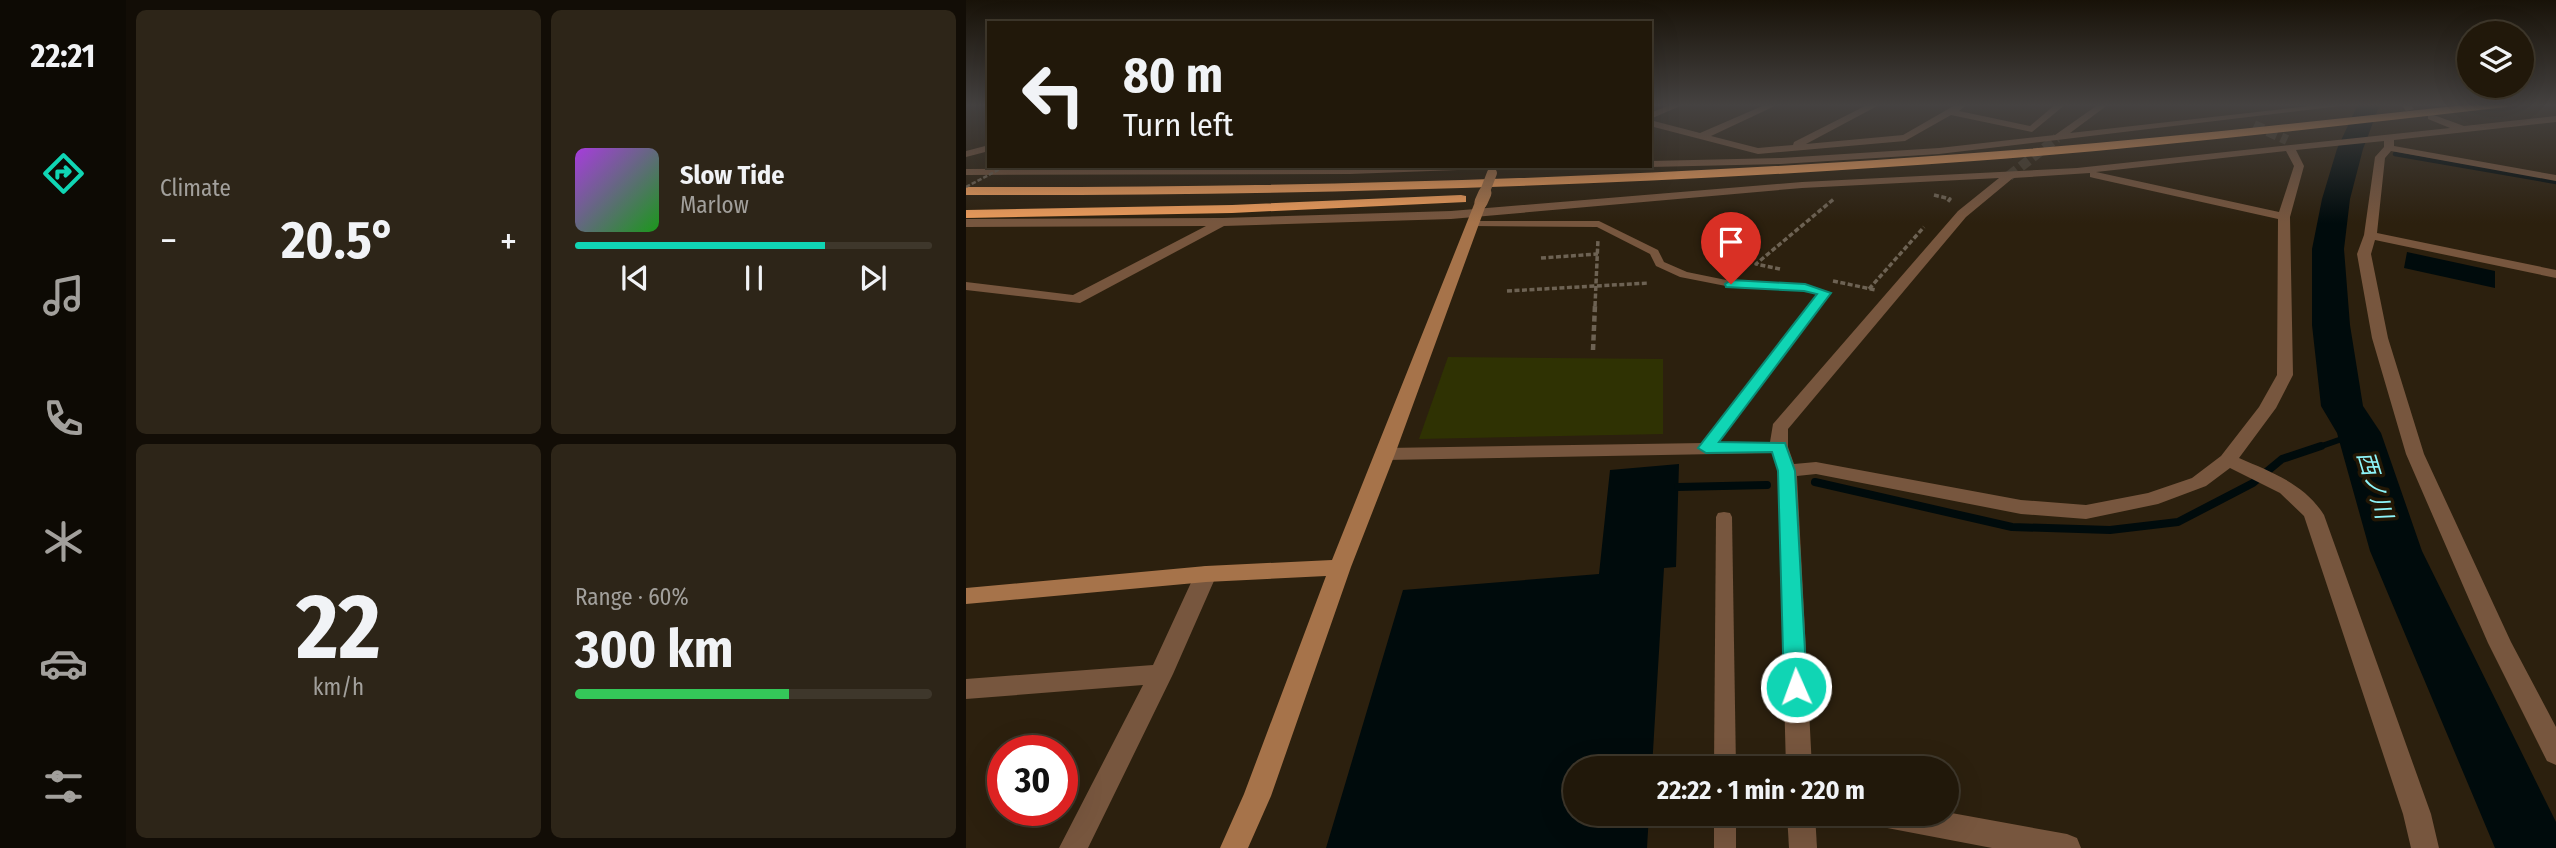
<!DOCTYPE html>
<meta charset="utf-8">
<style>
:root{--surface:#21180a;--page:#2d2518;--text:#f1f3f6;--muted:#a2a09c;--line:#3e372b;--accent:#10d5b4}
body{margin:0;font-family:"Fira Sans Condensed","Noto Sans JP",sans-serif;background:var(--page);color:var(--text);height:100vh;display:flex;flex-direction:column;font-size:26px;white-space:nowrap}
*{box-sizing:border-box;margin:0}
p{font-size:23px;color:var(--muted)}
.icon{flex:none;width:38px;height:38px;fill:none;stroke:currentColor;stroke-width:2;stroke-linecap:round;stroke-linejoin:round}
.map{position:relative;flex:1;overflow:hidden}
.details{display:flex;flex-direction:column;gap:10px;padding:10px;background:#120d06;width:840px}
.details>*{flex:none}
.top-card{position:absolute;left:21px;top:21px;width:665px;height:147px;border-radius:0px;box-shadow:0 7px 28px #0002,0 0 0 2px var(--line);background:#21180a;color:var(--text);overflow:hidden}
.tools{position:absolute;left:1491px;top:21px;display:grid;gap:14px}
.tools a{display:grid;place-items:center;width:77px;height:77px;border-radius:50%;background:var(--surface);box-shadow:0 7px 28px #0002,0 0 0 2px var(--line);font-size:35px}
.speed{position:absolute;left:21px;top:735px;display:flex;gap:14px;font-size:35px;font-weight:700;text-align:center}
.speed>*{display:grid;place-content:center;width:91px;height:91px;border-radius:50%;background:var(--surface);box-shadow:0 7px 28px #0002,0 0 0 2px var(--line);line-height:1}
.speed .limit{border:10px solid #d22;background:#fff;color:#111}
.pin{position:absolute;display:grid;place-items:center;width:60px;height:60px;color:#fff;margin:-72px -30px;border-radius:50% 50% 50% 0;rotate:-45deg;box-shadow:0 0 7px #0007}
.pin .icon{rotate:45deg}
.me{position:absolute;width:77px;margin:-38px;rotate:358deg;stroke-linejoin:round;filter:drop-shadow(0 0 5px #0008)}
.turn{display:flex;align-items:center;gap:24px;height:147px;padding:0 21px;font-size:32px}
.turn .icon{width:91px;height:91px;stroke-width:2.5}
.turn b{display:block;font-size:49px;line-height:60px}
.big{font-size:52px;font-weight:700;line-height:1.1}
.details .card{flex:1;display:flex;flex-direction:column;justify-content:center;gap:10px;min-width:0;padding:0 24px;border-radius:10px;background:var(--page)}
.details .dial{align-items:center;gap:0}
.dial b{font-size:91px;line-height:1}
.song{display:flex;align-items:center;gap:21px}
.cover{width:84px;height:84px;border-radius:10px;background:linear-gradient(135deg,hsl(280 70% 55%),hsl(120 70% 35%))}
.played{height:7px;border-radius:4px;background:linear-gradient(90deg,var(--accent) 70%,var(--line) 70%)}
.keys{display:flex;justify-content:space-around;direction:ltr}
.heat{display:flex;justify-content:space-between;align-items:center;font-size:38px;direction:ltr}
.charge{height:10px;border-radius:5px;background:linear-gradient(90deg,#34c759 60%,var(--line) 0)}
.details .tiles{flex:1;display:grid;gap:10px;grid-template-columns:repeat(2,1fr)}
.trip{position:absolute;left:597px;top:756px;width:396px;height:70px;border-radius:35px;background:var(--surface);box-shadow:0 7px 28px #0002,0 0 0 2px var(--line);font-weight:700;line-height:70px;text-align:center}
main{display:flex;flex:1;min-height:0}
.tabs{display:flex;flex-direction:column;width:126px;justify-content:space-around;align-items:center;background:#0d0a04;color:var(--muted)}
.tabs .icon{width:49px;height:49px}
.tabs .active{color:var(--accent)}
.tabs b{font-size:32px;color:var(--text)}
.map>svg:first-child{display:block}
.green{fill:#2f3203}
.water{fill:#000b0c}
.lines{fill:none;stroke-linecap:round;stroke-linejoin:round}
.stream-far2{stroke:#000b0c;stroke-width:4.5}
.stream-far1{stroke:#000b0c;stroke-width:6}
.stream{stroke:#000b0c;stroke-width:8}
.river{fill:#000b0c;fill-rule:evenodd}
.street-tunnel{stroke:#473c2b;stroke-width:10;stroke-dasharray:10 5;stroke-linecap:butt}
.path-far1{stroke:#6d6253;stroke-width:3.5;stroke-dasharray:5 2.5;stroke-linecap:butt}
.path{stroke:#6d6253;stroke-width:4.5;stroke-dasharray:6 3.5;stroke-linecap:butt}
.lane{fill:#77563e;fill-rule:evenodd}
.street{fill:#77563e;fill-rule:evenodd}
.secondary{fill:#a6734a;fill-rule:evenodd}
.highway{fill:#ed9c5b;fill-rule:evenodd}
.path-bridge{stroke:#6d6253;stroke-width:2.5;stroke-dasharray:4.5 2;stroke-linecap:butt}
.secondary-bridge-far1{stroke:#a6734a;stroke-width:10}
.secondary-bridge{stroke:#a6734a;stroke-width:13}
.route{fill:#10d5b4;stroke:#0a8a75;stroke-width:2}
.labels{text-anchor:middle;stroke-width:7;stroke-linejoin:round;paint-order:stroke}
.water-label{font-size:23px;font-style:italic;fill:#8ef5fa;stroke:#221705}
</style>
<main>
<nav class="tabs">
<b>22:21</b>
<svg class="icon active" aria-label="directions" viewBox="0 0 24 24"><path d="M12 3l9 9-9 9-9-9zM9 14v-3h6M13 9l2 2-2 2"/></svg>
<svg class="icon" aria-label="music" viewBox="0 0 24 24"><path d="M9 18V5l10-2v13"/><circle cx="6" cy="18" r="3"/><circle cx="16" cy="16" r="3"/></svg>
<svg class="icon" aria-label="phone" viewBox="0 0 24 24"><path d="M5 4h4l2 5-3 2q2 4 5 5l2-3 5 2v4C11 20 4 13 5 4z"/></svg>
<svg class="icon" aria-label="climate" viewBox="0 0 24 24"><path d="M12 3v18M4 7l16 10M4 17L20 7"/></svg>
<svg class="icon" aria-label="car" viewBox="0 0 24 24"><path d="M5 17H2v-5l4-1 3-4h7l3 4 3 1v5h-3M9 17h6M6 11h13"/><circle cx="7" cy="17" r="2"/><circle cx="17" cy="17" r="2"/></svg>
<svg class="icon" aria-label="filters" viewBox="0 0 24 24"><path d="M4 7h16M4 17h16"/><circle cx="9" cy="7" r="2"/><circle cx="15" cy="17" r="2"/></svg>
</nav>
<section class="details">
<div class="tiles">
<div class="card"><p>Climate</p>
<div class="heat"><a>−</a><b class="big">20.5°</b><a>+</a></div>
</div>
<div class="card">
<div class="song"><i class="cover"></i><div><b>Slow Tide</b><p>Marlow</p></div></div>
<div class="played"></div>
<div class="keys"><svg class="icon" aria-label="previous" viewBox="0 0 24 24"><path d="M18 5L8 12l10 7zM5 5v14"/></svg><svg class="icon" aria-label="pause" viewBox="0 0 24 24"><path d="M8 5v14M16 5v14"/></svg><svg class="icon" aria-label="next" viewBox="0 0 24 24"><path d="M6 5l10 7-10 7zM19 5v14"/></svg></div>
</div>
<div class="card dial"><b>22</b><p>km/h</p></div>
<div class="card"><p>Range · 60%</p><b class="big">300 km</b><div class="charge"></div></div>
</div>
</section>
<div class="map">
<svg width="1590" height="848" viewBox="0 0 1590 848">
<rect width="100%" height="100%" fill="#2c200e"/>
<path class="green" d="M482 357 697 359V434L453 439Z"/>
<g class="water">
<path d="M1441 252 1529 271V288L1438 268Z"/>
<path d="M713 464 710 567 698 568 686 768H609V814H683L681 848H360L437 590 633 574 644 470Z"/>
</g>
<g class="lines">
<path class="stream-far2" d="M1429 154 1590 182"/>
<path class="stream-far1" d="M1350 448 1393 433"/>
<g class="stream">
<path d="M849 482 1046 527 1144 530 1212 522 1287 483 1316 459 1355 446"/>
<path d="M712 487 801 485"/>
</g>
<path class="river" d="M1392 104H1414L1397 149 1384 199 1378 249 1384 325 1397 406 1415 433 1456 551 1590 822V848H1529L1404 551 1371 433 1355 406 1346 325V249L1356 199 1371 149Z"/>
<g class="street-tunnel">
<path d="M1288 125 1321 140"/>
<path d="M1043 176 1091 138"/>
</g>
<g class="path-far1">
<path d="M968 195 984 199 981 203"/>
<path d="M575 258 632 254"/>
<path d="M814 269 790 264 869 198"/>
<path d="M867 281 910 290"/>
<path d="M903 289 958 227"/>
<path d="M541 291 683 283"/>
<path d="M629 306 632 239"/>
</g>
<path class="path" d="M627 350 629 305"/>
<g class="lane">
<path d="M509 221H633L692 250 698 262 721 272 765 281 839 284 865 293 745 451 740 453 733 448 735 445 852 294 838 290 765 287 714 277 690 266 684 254 631 227 506 226 504 224Z"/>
<path d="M758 512 764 513 766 517 770 768H748L750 517 752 513Z"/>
<rect x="748" y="814" width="22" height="34"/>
</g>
<g class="street">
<path d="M706 104H719L684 119V113Z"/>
<path d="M801 104H813L745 136 792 148 827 145 828 142 903 104H915L840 144 937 135 991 104H1002L993 111 1064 126 1090 104H1100L1066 132 985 115 939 141 792 154 684 126V120L734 133Z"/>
<path d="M1133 104H1143L1104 133 1361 104H1392L973 154 815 164 684 167 680 166H684V161L815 158 973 148 1089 135Z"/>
<path d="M1435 104H1444L1448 109 1440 111Z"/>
<path d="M1465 114 1498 126 1590 116V122L1428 140V146L1590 175V181L1425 151 1419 158 1411 233 1590 270V278L1409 240 1405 254 1422 338 1458 454 1545 642 1590 727V765L1581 761 1522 643 1440 454 1406 338 1391 254 1398 235 1409 157 1418 147V141L1330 150 1338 166 1324 217 1327 375 1310 408 1273 458C1305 472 1339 484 1358 515L1465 814 1473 848H1445L1437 814 1338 516 1314 493 1264 468 1240 486 1192 504 1120 519 1055 514 850 474 831 476 846 768H820L812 471 806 453 420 460 411 454 420 448 804 442 807 424 992 211 1033 178 836 188 485 219 258 226 114 303 0 290V282L107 295 240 226 0 227V219L256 218 485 211 836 182 1111 168 1484 128 1462 119V115ZM1320 151 1328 166 1313 212 1130 172ZM1124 173V177L1128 178 1312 219 1311 375 1293 407 1255 456 1226 478 1182 493 1120 505 1055 500 850 462 828 464 822 447V429L1000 217 1047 178Z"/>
<path d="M23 145V151L0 157V151Z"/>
<path d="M524 166 519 169 384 174 0 175V169Z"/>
<path d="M240 566 248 568 251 574 207 674 122 848H93L177 685 0 699V679L187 665 229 574 232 568Z"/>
<path d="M980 812 1101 834 1111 838 1115 848H1026L916 827 906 823 902 814Z"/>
<path d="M821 814H849L851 848H823Z"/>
</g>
<path class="secondary" d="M515 199 521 202 429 454 385 567 305 796 282 848H254L278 794 360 576 240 582 0 604V588L240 566 366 560 509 202Z"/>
<g class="highway">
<path d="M1507 104H1545L1540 107C1363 127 1185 148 1008 161 672 186 336 196 0 195V187C337 188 673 178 1008 153 1175 141 1341 122 1507 104Z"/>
<path d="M495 195 500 196V202L266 213 0 218V210L266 205Z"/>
</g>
<path class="path-bridge" d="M0 187 34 169"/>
<path class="secondary-bridge-far1" d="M518 194 526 173"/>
<path class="secondary-bridge" d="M515 202 519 193"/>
</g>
<linearGradient id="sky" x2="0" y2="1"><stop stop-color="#181208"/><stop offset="0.47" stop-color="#454241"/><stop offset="1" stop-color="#454241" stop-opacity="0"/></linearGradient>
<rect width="1590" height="223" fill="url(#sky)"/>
<path class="route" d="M765 280 839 284 865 293 753 442 819 443 829 471 841 687 837 694 830 696 822 694 818 687 812 471 806 452 740 453 732 448 851 294 838 291 760 287 759 284Z"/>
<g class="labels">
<g class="water-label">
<text transform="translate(1409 485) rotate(73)" y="8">西ノ川</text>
</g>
</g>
</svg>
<div class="tools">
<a><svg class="icon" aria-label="layers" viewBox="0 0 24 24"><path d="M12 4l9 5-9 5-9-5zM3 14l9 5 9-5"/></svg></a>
</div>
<div class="speed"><div class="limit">30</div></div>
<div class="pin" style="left:765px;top:284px;background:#d93025"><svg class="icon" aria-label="arrive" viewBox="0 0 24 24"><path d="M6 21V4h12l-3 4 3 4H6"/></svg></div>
<svg class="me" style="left:830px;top:687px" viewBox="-20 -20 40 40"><circle r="17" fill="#10d5b4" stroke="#fff" stroke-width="3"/><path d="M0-11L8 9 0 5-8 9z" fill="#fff"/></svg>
<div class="trip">22:22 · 1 min · 220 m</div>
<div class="top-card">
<div class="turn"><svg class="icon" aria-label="left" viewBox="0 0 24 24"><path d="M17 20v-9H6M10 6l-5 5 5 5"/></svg><div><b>80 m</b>Turn left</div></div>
</div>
</div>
</main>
